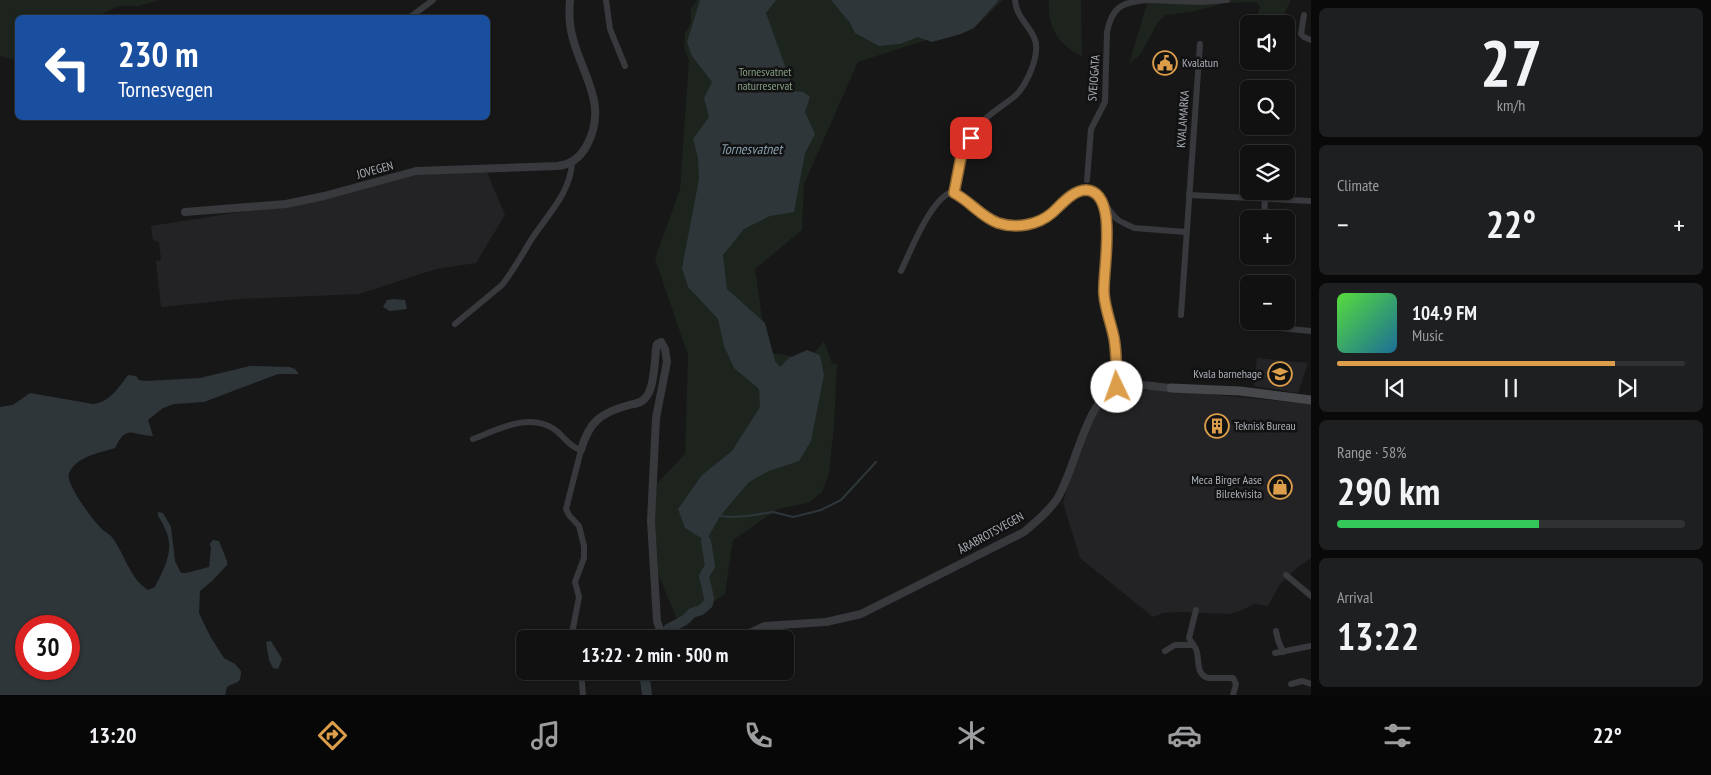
<!DOCTYPE html>
<meta charset="utf-8">
<style>
:root{--surface:#111112;--page:#1e1f20;--text:#f1f3f6;--muted:#9c9d9f;--line:#303132;--accent:#dc9e4b}
body{margin:0;font-family:"PT Sans Narrow",sans-serif;background:var(--page);color:var(--text);height:100vh;display:flex;flex-direction:column;font-size:19px;white-space:nowrap}
*{box-sizing:border-box;margin:0}
p{font-size:16px;color:var(--muted)}
.icon{flex:none;width:28px;height:28px;fill:none;stroke:currentColor;stroke-width:2;stroke-linecap:round;stroke-linejoin:round}
.map{position:relative;flex:1;overflow:hidden}
.panel{display:flex;flex-direction:column;gap:8px;padding:8px;background:#09090a;width:400px}
.panel>*{flex:none}
.hud{position:absolute;left:15px;top:15px;width:475px;height:105px;border-radius:8px;box-shadow:0 1px 4px #0004,0 0 0 1px var(--line);background:#1a4fa0;color:#fff;overflow:hidden}
.tools{position:absolute;left:1240px;top:15px;display:grid;gap:10px}
.tools a{display:grid;place-items:center;width:55px;height:55px;border-radius:8px;background:var(--surface);box-shadow:0 1px 4px #0004,0 0 0 1px var(--line);font-size:25px}
.speed{position:absolute;left:15px;top:615px;display:flex;gap:10px;font-size:25px;font-weight:700;text-align:center}
.speed>*{display:grid;place-content:center;width:65px;height:65px;border-radius:50%;background:var(--surface);box-shadow:0 1px 4px #0004,0 0 0 1px var(--line);line-height:1}
.speed .limit{border:8px solid #d22;background:#fff;color:#111}
.pin{position:absolute;display:grid;place-items:center;width:42px;height:42px;color:#fff;margin:-21px;border-radius:10px;box-shadow:0 2px 8px #0006}
.me{position:absolute;width:55px;margin:-28px;rotate:357deg;stroke-linejoin:round;filter:drop-shadow(0 0 4px #0008)}
.turn{display:flex;align-items:center;gap:18px;height:105px;padding:0 20px;font-size:22px}
.turn .icon{width:65px;height:65px;stroke-width:2.5}
.turn b{display:block;font-size:35px;line-height:42px}
.big{font-size:38px;font-weight:600;line-height:1.1}
.panel .tile{flex:1;display:flex;flex-direction:column;justify-content:center;gap:8px;min-width:0;padding:0 18px;border-radius:8px;background:var(--page)}
.panel .dial{align-items:center;gap:0}
.dial b{font-size:65px;line-height:1}
.song{display:flex;align-items:center;gap:15px}
.cover{width:60px;height:60px;border-radius:8px;background:linear-gradient(135deg,hsl(110 70% 55%),hsl(200 70% 35%))}
.played{height:5px;border-radius:2px;background:linear-gradient(90deg,var(--accent) 80%,var(--line) 80%)}
.keys{display:flex;justify-content:space-around;direction:ltr}
.heat{display:flex;justify-content:space-between;align-items:center;font-size:28px;direction:ltr}
.charge{height:8px;border-radius:4px;background:linear-gradient(90deg,#34c759 58%,var(--line) 0)}
.trip{position:absolute;left:516px;top:630px;width:278px;height:50px;border-radius:8px;background:var(--surface);box-shadow:0 1px 4px #0004,0 0 0 1px var(--line);font-weight:600;line-height:50px;text-align:center}
.menu{display:flex;height:80px;justify-content:space-around;align-items:center;background:#070707;color:var(--muted)}
.menu .icon{width:35px;height:35px}
.menu .selected{color:var(--accent)}
.menu b{font-size:22px;color:var(--text)}
main{display:flex;flex:1;min-height:0}
.map>svg:first-child{display:block}
.built{fill:#232325}
.green{fill:#1d231d}
.water{fill:#2e363a;fill-rule:evenodd}
.lines{fill:none;stroke-linecap:round;stroke-linejoin:round}
.stream{stroke:#2e363a;stroke-width:2}
.river{stroke:#2e363a;stroke-width:10}
.minor{stroke:#38393d;stroke-width:6}
.tertiary{stroke:#38393d;stroke-width:8}
.secondary{stroke:#46484c;stroke-width:9}
.route-casing{stroke:#8f6731;stroke-width:12}
.route{stroke:#dc9e4b;stroke-width:9}
.labels{text-anchor:middle;stroke-width:5;stroke-linejoin:round;paint-order:stroke}
.poi-label{font-size:12px;fill:#aaafb6;stroke:#121213;text-anchor:start}
.park-label{font-size:12px;fill:#849f84;stroke:#121213}
.street-label{font-size:12px;fill:#aaafb6;stroke:#121213}
.water-label{font-size:14px;font-style:italic;fill:#859ead;stroke:#121213}
</style>
<main>
<div class="map">
<svg width="1311" height="695" viewBox="0 0 1311 695">
<rect width="100%" height="100%" fill="#171718"/>
<g class="built">
<path d="M486 170 505 215 476 263 436 269 359 294 241 299 161 307 156 261 161 260 159 242 153 240 151 226 291 204 400 173Z"/>
<path d="M1257 358 1308 363 1298 393 1254 386Z"/>
<path d="M1156 389 1311 404V558L1297 568 1280 584 1268 606 1254 604 1242 610 1229 614 1179 612 1163 613 1153 617 1080 558 1063 503 1074 461 1087 425 1107 395Z"/>
</g>
<g class="green">
<path d="M0 0H160L138 6H119L96 17 18 18 17 61 0 56Z"/>
<path d="M697 0H1003L979 23 858 62 804 184 802 230 755 269 767 352 821 361 820 355 814 353 824 341 832 363 837 364 834 427 829 473 822 492 808 503 778 509 733 540 725 594 679 625 655 566 652 524 657 483 685 454 688 355 655 259 680 189 689 60 684 48 685 33 691 22V8Z"/>
<path d="M1049 0H1081L1082 56C1058 45 1047 27 1049 0Z"/>
<path d="M1148 0H1291L1279 24H1255L1260 6 1256 2 1225 3 1191 12 1166 15 1158 22 1140 55 1129 64Z"/>
<path d="M1249 47V61L1282 62 1277 65 1266 63 1250 72 1246 62Z"/>
</g>
<g class="water">
<path d="M700 0H776L766 13 794 91 803 92 810 97 805 112 815 134 805 153 794 212 770 216 744 229 723 255 727 289 765 323 775 361 780 367 789 358 807 350 820 355 824 375 811 441 799 461 769 471 749 482 720 516 706 541 685 528 678 509 702 475 732 451 760 407 759 389 734 368 724 346 718 319 688 287 682 268 699 179 698 158 693 139 709 117 704 98 712 82 692 56 687 42Z"/>
<path d="M831 0H999L974 28 961 34 932 42 918 37 900 44 879 46 855 33 850 23Z"/>
<path d="M393 299 405 300 407 309 390 311 383 307 387 300Z"/>
<path d="M250 366 290 367 295 369 299 374H278L204 402 174 404 163 408 148 420 153 436C132 436 127 423 115 448 99 453 77 456 69 473 65 483 92 519 99 526 102 530 107 533 111 536 125 553 129 578 148 590L155 587C169 559 177 544 158 516V512L163 513 171 527 175 561 181 573H186L209 567 211 548 210 544 213 540 219 541 227 561V565L212 581 200 591 199 613 210 636 224 658 235 664 241 671C241 685 236 681 227 687L225 695H0V407L13 405 30 393 93 404C109 403 119 387 128 375L136 376 139 380 146 381 200 378ZM26 626H69V669H26Z"/>
<path d="M271 641 282 659 278 669 273 668 269 660 266 642Z"/>
</g>
<g class="lines">
<path class="stream" d="M720 516 732 517 747 516 773 512 793 517 821 510 841 500 876 462"/>
<g class="river">
<path d="M661 639 668 629 685 620 692 613 701 610 708 604 709 598 704 576 710 566 706 541"/>
<path d="M647 695 645 679 650 671"/>
</g>
<g class="minor">
<path d="M606 0 610 29 625 66"/>
<path d="M1148 0 1200 2 1227 0"/>
<path d="M1304 15 1301 34 1304 37 1311 40"/>
<path d="M409 18 433 0"/>
<path d="M1087 180 1091 129 1105 102 1107 32C1112 6 1123 2 1147 0"/>
<path d="M954 193C958 170 962 147 977 128 987 114 1002 107 1015 96 1025 87 1035 65 1036 51 1039 31 1016 21 1015 0"/>
<path d="M1189 195 1311 201"/>
<path d="M1102 203 1107 228 1104 294 1116 348 1117 387"/>
<path d="M1264 219 1265 198"/>
<path d="M901 271C911 250 930 201 951 192 973 197 983 223 1010 225 1022 226 1036 223 1047 217 1060 209 1074 185 1091 191 1104 196 1107 211 1117 219 1122 223 1129 225 1134 228L1186 232"/>
<path d="M1181 315 1200 44"/>
<path d="M455 324 502 285C513 271 522 255 531 240 547 215 570 194 572 163"/>
<path d="M1279 328 1311 331"/>
<path d="M473 439C497 430 529 412 554 429 563 435 569 447 581 450L566 509 569 515 579 526 584 546V558L575 582 579 597 573 628 575 639"/>
<path d="M1286 575 1311 596"/>
<path d="M1196 610 1189 638C1191 642 1194 645 1196 649 1200 659 1195 674 1208 678H1233L1236 684 1233 695"/>
<path d="M1276 631 1278 640 1283 652"/>
<path d="M1165 651 1175 645H1193"/>
<path d="M1275 653 1311 646"/>
<path d="M581 671 583 695"/>
<path d="M1291 684 1302 681 1311 684"/>
</g>
<g class="tertiary">
<path d="M185 212 286 204 324 196 416 171 557 166C571 165 580 158 587 145 609 104 581 74 572 35 569 23 569 12 570 0"/>
<path d="M581 450C589 422 600 413 629 405 635 404 642 403 646 397 654 389 655 360 656 348L657 344 661 342 665 349 667 362 656 418 651 521 657 621 660 630 667 639"/>
<path d="M737 639 765 626 826 622 861 614 1024 532C1036 522 1048 512 1057 499 1075 471 1086 398 1118 387 1134 382 1154 387 1171 388"/>
</g>
<path class="secondary" d="M1171 388 1240 391 1311 400"/>
</g>
<g class="lines">
<g class="route-casing">
<path id="route" d="M971 138 961 157 954 193C970 201 981 217 998 223 1016 229 1038 225 1052 213 1061 205 1073 190 1086 190 1120 192 1102 272 1104 294 1105 309 1111 323 1114 338 1117 354 1116 371 1117 387"/>
</g>
<use href="#route" class="route"/>
</g>
<defs>
<g id="civic-ring" transform="scale(1.25)"><circle r="9.5" fill="#121213" stroke="#dc9e4b" stroke-width="1.5"/><path d="M-.6-6.5H3V-4.5H.6V-3L4-1V1h2V6H-6V1h2V-1L-.6-3ZM-1.2 2.5V6h2.4V2.5Z" fill="#dc9e4b"/></g>
<g id="school-ring" transform="scale(1.25)"><circle r="9.5" fill="#121213" stroke="#dc9e4b" stroke-width="1.5"/><path d="M0-5L7-2L0 1L-7-2ZM-4 1L0 2.5L4 1V4Q0 6-4 4Z" fill="#dc9e4b"/></g>
<g id="building-ring" transform="scale(1.25)"><circle r="9.5" fill="#121213" stroke="#dc9e4b" stroke-width="1.5"/><path d="M-4-6H4V6H1V3H-1V6H-4ZM-2.5-4.3h1.7v1.8h-1.7ZM.8-4.3h1.7v1.8H.8ZM-2.5-1h1.7V.8h-1.7ZM.8-1h1.7V.8H.8Z" fill="#dc9e4b"/></g>
<g id="shop-ring" transform="scale(1.25)"><circle r="9.5" fill="#121213" stroke="#dc9e4b" stroke-width="1.5"/><path d="M-5-2.5h2.3a2.7 3.5 0 0 1 5.4 0H5L5.5 6h-11ZM-1.5-2.5h3a1.5 2.3 0 0 0-3 0Z" fill="#dc9e4b"/></g>
</defs>
<g fill-rule="evenodd">
<use href="#civic-ring" x="1165" y="63"/>
<use href="#school-ring" x="1280" y="374"/>
<use href="#building-ring" x="1217" y="426"/>
<use href="#shop-ring" x="1280" y="487"/>
</g>
<g class="labels">
<g class="poi-label">
<text x="1182" y="67">Kvalatun</text>
<text x="1262" y="378" text-anchor="end">Kvala barnehage</text>
<text x="1234" y="430">Teknisk Bureau</text>
<text x="1262" y="484" text-anchor="end">Meca Birger Aase<tspan x="1262" dy="14">Bilrekvisita</tspan></text>
</g>
<g class="park-label">
<text x="765" y="76">Tornesvatnet<tspan x="765" dy="14">naturreservat</tspan></text>
</g>
<g class="street-label">
<text transform="translate(1094 78) rotate(-86)" y="4">SVEIOGATA</text>
<text transform="translate(1183 119) rotate(-86)" y="4">KVALAMARKA</text>
<text transform="translate(375 170) rotate(-15)" y="4">JOVEGEN</text>
<text transform="translate(991 533) rotate(-29)" y="4">ÅRABROTSVEGEN</text>
</g>
<g class="water-label">
<text x="751" y="154">Tornesvatnet</text>
</g>
</g>
</svg>
<div class="tools">
<a><svg class="icon" aria-label="sound" viewBox="0 0 24 24"><path d="M4 9h4l5-4v14l-5-4H4zM17 9q2 3 0 6"/></svg></a>
<a><svg class="icon" aria-label="search" viewBox="0 0 24 24"><circle cx="10" cy="10" r="6"/><path d="M15 15l6 6"/></svg></a>
<a><svg class="icon" aria-label="layers" viewBox="0 0 24 24"><path d="M12 4l9 5-9 5-9-5zM3 14l9 5 9-5"/></svg></a>
<a>+</a>
<a>−</a>
</div>
<div class="speed"><div class="limit">30</div></div>
<div class="pin" style="left:971px;top:138px;background:#d93025"><svg class="icon" aria-label="arrive" viewBox="0 0 24 24"><path d="M6 21V4h12l-3 4 3 4H6"/></svg></div>
<svg class="me" style="left:1117px;top:387px" viewBox="-20 -20 40 40"><circle r="19" fill="#fff"/><path d="M0-13L10 11 0 6-10 11z" fill="#dc9e4b"/></svg>
<div class="trip">13:22 · 2 min · 500 m</div>
<div class="hud">
<div class="turn"><svg class="icon" aria-label="left" viewBox="0 0 24 24"><path d="M17 20v-9H6M10 6l-5 5 5 5"/></svg><div><b>230 m</b>Tornesvegen</div></div>
</div>
</div>
<section class="panel">
<div class="tile dial"><b>27</b><p>km/h</p></div>
<div class="tile"><p>Climate</p>
<div class="heat"><a>−</a><b class="big">22°</b><a>+</a></div>
</div>
<div class="tile">
<div class="song"><i class="cover"></i><div><b>104.9 FM</b><p>Music</p></div></div>
<div class="played"></div>
<div class="keys"><svg class="icon" aria-label="previous" viewBox="0 0 24 24"><path d="M18 5L8 12l10 7zM5 5v14"/></svg><svg class="icon" aria-label="pause" viewBox="0 0 24 24"><path d="M8 5v14M16 5v14"/></svg><svg class="icon" aria-label="next" viewBox="0 0 24 24"><path d="M6 5l10 7-10 7zM19 5v14"/></svg></div>
</div>
<div class="tile"><p>Range · 58%</p><b class="big">290 km</b><div class="charge"></div></div>
<div class="tile"><p>Arrival</p><b class="big">13:22</b></div>
</section>
</main>
<nav class="menu">
<b>13:20</b>
<svg class="icon selected" aria-label="directions" viewBox="0 0 24 24"><path d="M12 3l9 9-9 9-9-9zM9 14v-3h6M13 9l2 2-2 2"/></svg>
<svg class="icon" aria-label="music" viewBox="0 0 24 24"><path d="M9 18V5l10-2v13"/><circle cx="6" cy="18" r="3"/><circle cx="16" cy="16" r="3"/></svg>
<svg class="icon" aria-label="phone" viewBox="0 0 24 24"><path d="M5 4h4l2 5-3 2q2 4 5 5l2-3 5 2v4C11 20 4 13 5 4z"/></svg>
<svg class="icon" aria-label="climate" viewBox="0 0 24 24"><path d="M12 3v18M4 7l16 10M4 17L20 7"/></svg>
<svg class="icon" aria-label="car" viewBox="0 0 24 24"><path d="M5 17H2v-5l4-1 3-4h7l3 4 3 1v5h-3M9 17h6M6 11h13"/><circle cx="7" cy="17" r="2"/><circle cx="17" cy="17" r="2"/></svg>
<svg class="icon" aria-label="filters" viewBox="0 0 24 24"><path d="M4 7h16M4 17h16"/><circle cx="9" cy="7" r="2"/><circle cx="15" cy="17" r="2"/></svg>
<b>22°</b>
</nav>
